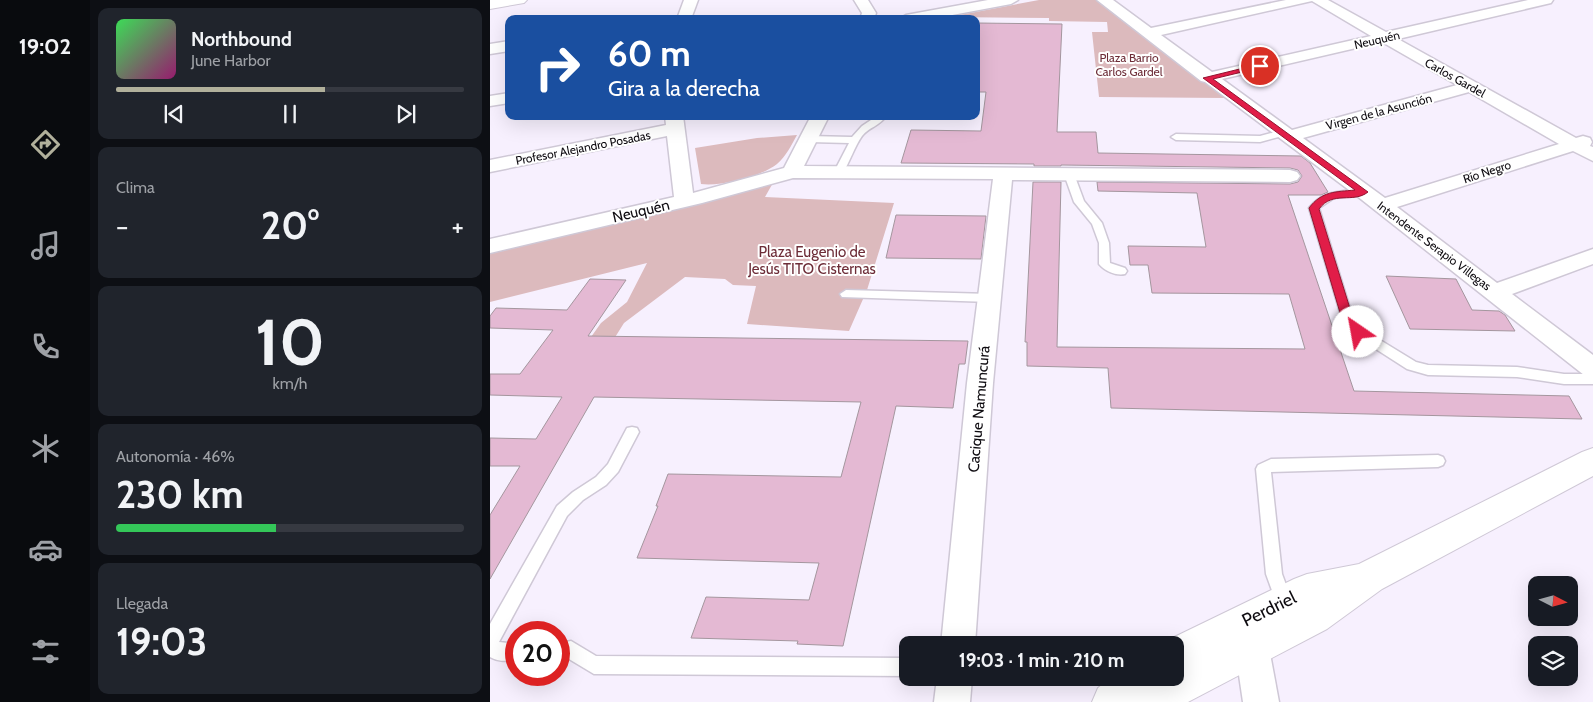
<!DOCTYPE html>
<html lang="es">
<meta charset="utf-8">
<style>
:root{--surface:#171b24;--page:#20242c;--text:#f1f3f6;--muted:#9ea1a6;--line:#363941;--accent:#b1b09b}
body{margin:0;font-family:Cabin,sans-serif;background:var(--page);color:var(--text);height:100vh;display:flex;flex-direction:column;font-size:19px;white-space:nowrap}
*{box-sizing:border-box;margin:0}
p{font-size:16px;color:var(--muted)}
.icon{flex:none;width:28px;height:28px;fill:none;stroke:currentColor;stroke-width:2;stroke-linecap:round;stroke-linejoin:round}
.map{position:relative;flex:1;overflow:hidden}
.details{display:flex;flex-direction:column;gap:8px;padding:8px;background:#0d0f14;width:400px}
.details>*{flex:none}
.hud{position:absolute;left:15px;top:15px;width:475px;height:105px;border-radius:10px;box-shadow:0 5px 20px #0002;background:#1a4fa0;color:#fff;overflow:hidden}
.needle{width:32px;rotate:96deg}
.buttons{position:absolute;left:1038px;top:576px;display:grid;gap:10px}
.buttons a{display:grid;place-items:center;width:50px;height:50px;border-radius:10px;background:var(--surface);box-shadow:0 5px 20px #0002;font-size:25px}
.speed{position:absolute;left:15px;top:621px;display:flex;gap:10px;font-size:25px;font-weight:700;text-align:center}
.speed>*{display:grid;place-content:center;width:65px;height:65px;border-radius:50%;background:var(--surface);box-shadow:0 5px 20px #0002;line-height:1}
.speed .limit{border:8px solid #d22;background:#fff;color:#111}
.pin{position:absolute;display:grid;place-items:center;width:42px;height:42px;color:#fff;margin:-21px;border:2px solid #fff;border-radius:50%;box-shadow:0 1px 5px #0007}
.me{position:absolute;width:55px;margin:-28px;rotate:327deg;stroke-linejoin:round;filter:drop-shadow(0 0 4px #0008)}
.turn{display:flex;align-items:center;gap:18px;height:105px;padding:0 20px;font-size:22px}
.turn .icon{width:65px;height:65px;stroke-width:2.5}
.turn b{display:block;font-size:35px;line-height:42px}
.big{font-size:38px;font-weight:800;line-height:1.1}
.details .card{flex:1;display:flex;flex-direction:column;justify-content:center;gap:8px;min-width:0;padding:0 18px;border-radius:10px;background:var(--page)}
.details .dial{align-items:center;gap:0}
.dial b{font-size:65px;line-height:1}
.song{display:flex;align-items:center;gap:15px}
.cover{width:60px;height:60px;border-radius:8px;background:linear-gradient(135deg,hsl(130 70% 55%),hsl(320 70% 35%))}
.played{height:5px;border-radius:2px;background:linear-gradient(90deg,var(--accent) 60%,var(--line) 60%)}
.keys{display:flex;justify-content:space-around;direction:ltr}
.heat{display:flex;justify-content:space-between;align-items:center;font-size:28px;direction:ltr}
.charge{height:8px;border-radius:4px;background:linear-gradient(90deg,#34c759 46%,var(--line) 0)}
.trip{position:absolute;left:409px;top:636px;width:285px;height:50px;border-radius:10px;background:var(--surface);box-shadow:0 5px 20px #0002;font-weight:800;line-height:50px;text-align:center}
main{display:flex;flex:1;min-height:0}
.tabs{display:flex;flex-direction:column;width:90px;justify-content:space-around;align-items:center;background:#090b0e;color:var(--muted)}
.tabs .icon{width:35px;height:35px}
.tabs .current{color:var(--accent)}
.tabs b{font-size:22px;color:var(--text)}
.map>svg:first-child{display:block}
.green{fill:#dcbabd}
.building{fill:#e4b9d3;stroke:#a4969e}
.lines{fill:none;stroke-linecap:round;stroke-linejoin:round}
.service-casing{stroke:#cfc8d6;stroke-width:3}
.minor-casing{stroke:#cfc8d6;stroke-width:3}
.secondary-casing{stroke:#cfc8d6;stroke-width:2}
.service{fill:#fff;fill-rule:evenodd}
.minor{fill:#fff;fill-rule:evenodd}
.secondary{fill:#fff;fill-rule:evenodd}
.route{fill:#e11d48;stroke:#92132f}
.labels{text-anchor:middle;stroke-width:4;stroke-linejoin:round;paint-order:stroke}
.far-street-label{font-size:12px;fill:#0e0b10;stroke:#fff}
.far-park-label{font-size:12px;fill:#6d2d38;stroke:#fff}
.street-label{font-size:15px;fill:#0e0b10;stroke:#fff}
.park-label{font-size:15px;fill:#6d2d38;stroke:#fff}
.near-street-label{font-size:18px;fill:#0e0b10;stroke:#fff}
</style>
<main>
<nav class="tabs">
<b>19:02</b>
<svg class="icon current" aria-label="directions" viewBox="0 0 24 24"><path d="M12 3l9 9-9 9-9-9zM9 14v-3h6M13 9l2 2-2 2"/></svg>
<svg class="icon" aria-label="music" viewBox="0 0 24 24"><path d="M9 18V5l10-2v13"/><circle cx="6" cy="18" r="3"/><circle cx="16" cy="16" r="3"/></svg>
<svg class="icon" aria-label="phone" viewBox="0 0 24 24"><path d="M5 4h4l2 5-3 2q2 4 5 5l2-3 5 2v4C11 20 4 13 5 4z"/></svg>
<svg class="icon" aria-label="climate" viewBox="0 0 24 24"><path d="M12 3v18M4 7l16 10M4 17L20 7"/></svg>
<svg class="icon" aria-label="car" viewBox="0 0 24 24"><path d="M5 17H2v-5l4-1 3-4h7l3 4 3 1v5h-3M9 17h6M6 11h13"/><circle cx="7" cy="17" r="2"/><circle cx="17" cy="17" r="2"/></svg>
<svg class="icon" aria-label="filters" viewBox="0 0 24 24"><path d="M4 7h16M4 17h16"/><circle cx="9" cy="7" r="2"/><circle cx="15" cy="17" r="2"/></svg>
</nav>
<section class="details">
<div class="card">
<div class="song"><i class="cover"></i><div><b>Northbound</b><p>June Harbor</p></div></div>
<div class="played"></div>
<div class="keys"><svg class="icon" aria-label="previous" viewBox="0 0 24 24"><path d="M18 5L8 12l10 7zM5 5v14"/></svg><svg class="icon" aria-label="pause" viewBox="0 0 24 24"><path d="M8 5v14M16 5v14"/></svg><svg class="icon" aria-label="next" viewBox="0 0 24 24"><path d="M6 5l10 7-10 7zM19 5v14"/></svg></div>
</div>
<div class="card"><p>Clima</p>
<div class="heat"><a>−</a><b class="big">20°</b><a>+</a></div>
</div>
<div class="card dial"><b>10</b><p>km/h</p></div>
<div class="card"><p>Autonomía · 46%</p><b class="big">230 km</b><div class="charge"></div></div>
<div class="card"><p>Llegada</p><b class="big">19:03</b></div>
</section>
<div class="map">
<svg width="1103" height="702" viewBox="0 0 1103 702">
<rect width="100%" height="100%" fill="#f7f0fe"/>
<g class="green">
<path d="M549 0H606L737 98 609 97 602 32H618L617 22 559 21V18L459 17Z"/>
<path d="M307 135C301 146 296 156 287 164 272 176 230 187 211 184L205 148 267 138Z"/>
<path d="M284 181 275 197 404 203 377 290 359 331 257 324 266 286 243 285 235 279 195 277 134 323 107 366 81 365 111 323 137 302 157 263 0 302V249Z"/>
</g>
<g class="building">
<path d="M486 23 572 24 567 132H606L608 153 811 156 820 163 838 192 831 195H798L864 391 1079 396 1092 419 621 408 618 368 537 366V342H535L543 182H571L567 347 815 349 799 294 662 293 658 265H640L638 246 716 247 707 193 608 191 607 182 800 184 808 182 812 176 808 170 800 168 571 165V166H544V164L411 163 421 130 491 131 496 92H486Z"/>
<path d="M406 215 496 216 491 259 396 258Z"/>
<path d="M896 276 966 279 982 310 1009 311 1015 315 1025 331 920 329Z"/>
<path d="M100 279 136 280 98 336 478 341 475 364H469L463 408 406 406 353 646 307 644 308 641 201 638 216 597 319 600 329 563 147 558 168 506H166L178 474 351 477 371 402 104 397 0 579V515L30 466H0V438L46 439 72 397 0 395V374H30L63 330 0 328V316L6 308 77 310Z"/>
</g>
<g class="lines">
<g class="service-casing">
<g id="service">
<path d="M387 116H396C390 126 379 127 372 136 364 147 360 162 352 174H346L344 172 359 143 319 142 314 139 319 136 362 137 372 126Z"/>
<path d="M793 130 796 131V135L770 142 686 140 681 137 686 134 770 136Z"/>
<path d="M579 171 584 174 594 201 612 223 619 243 620 263 635 268 637 271 635 274C626 276 615 271 609 264V243L602 224 584 202 574 174Z"/>
<path d="M874 189 879 192 878 194 844 198 829 208 862 315 872 329 926 362 938 365 1027 367 1074 374H1103V384H1074L1027 377 938 375 917 369 864 335 852 319 819 208C833 190 853 191 874 189Z"/>
<path d="M356 290 500 294 506 298 500 302 352 297 350 294Z"/>
<path d="M142 427 147 428 149 432 128 472 116 485 93 500 77 516 9 642 26 644V660C17 661 8 662 0 657V624L67 506 83 492 106 477 118 464 137 428Z"/>
<path d="M948 455 953 457 955 461 953 465 948 467 781 472 792 574 802 601 800 607 794 609 788 607 776 574 766 469 768 465 781 459Z"/>
<path d="M81 641 106 656 418 658V676L104 674 79 659H69V643Z"/>
</g>
</g>
<g class="minor-casing">
<g id="minor">
<path d="M194 0H208L201 19H187Z"/>
<path d="M364 0H378L386 13 384 19H370L372 13Z"/>
<path d="M498 0H528L521 4 441 19H409L416 15Z"/>
<path d="M607 0H623L661 28 796 0H838L896 32 1038 0H1063L1061 3 908 39 1086 138 1093 136 1100 138 1102 142 1100 146 1103 147V161L1083 151 907 207 1007 283 1103 249V264L1022 294 1103 355V377L1094 375 867 196 715 82 711 81ZM822 1 881 36 722 72 671 35ZM892 42 967 85 802 130 732 79ZM979 92 1069 144 895 198 813 138Z"/>
<path d="M19 41V51L0 54V44Z"/>
<path d="M19 93V103L0 106V96Z"/>
<path d="M175 116H193L203 193 294 168 321 116H339L314 166 800 170 807 172 810 176 807 180 800 182 522 180 503 383 485 645H451L477 383 503 179 303 178 212 203 0 253V239L184 197 177 136 0 172V160L176 125Z"/>
<path d="M762 631 774 636 779 648 789 702H753L745 648 750 636Z"/>
<path d="M447 678H482L480 702H444Z"/>
</g>
</g>
<g class="secondary-casing">
<g id="secondary">
<path d="M0 0H37L34 3 0 9Z"/>
<path d="M1103 448V476L892 589 837 629 698 702H602L608 688 620 678H685V645H671L672 643 804 579 817 574 869 564 1092 452Z"/>
</g>
</g>
<use href="#service" class="service"/>
<use href="#minor" class="minor"/>
<use href="#secondary" class="secondary"/>
</g>
<path class="route" d="M770 64H773V67L723 79 878 192C863 204 843 190 829 209L862 315 874 332 872 335H864L851 316 819 208C832 191 845 192 865 190L713 78Z"/>
<g class="labels">
<g class="far-street-label">
<text transform="translate(887 40) rotate(-13)" y="4">Neuquén</text>
<text transform="translate(965 78) rotate(29)" y="4">Carlos Gardel</text>
<text transform="translate(889 112) rotate(-15)" y="4">Virgen de la Asunción</text>
<text transform="translate(93 148) rotate(-11)" y="4">Profesor Alejandro Posadas</text>
<text transform="translate(997 172) rotate(-18)" y="4">Río Negro</text>
<text transform="translate(944 246) rotate(37)" y="4">Intendente Serapio Villegas</text>
</g>
<g class="far-park-label">
<text x="639" y="62">Plaza Barrio<tspan x="639" dy="14">Carlos Gardel</tspan></text>
</g>
<g class="street-label">
<text transform="translate(151 211) rotate(-13)" y="5">Neuquén</text>
<text transform="translate(489 409) rotate(-85)" y="5">Cacique Namuncurá</text>
</g>
<g class="park-label">
<text x="322" y="257">Plaza Eugenio de<tspan x="322" dy="17">Jesús TITO Cisternas</tspan></text>
</g>
<g class="near-street-label">
<text transform="translate(779 609) rotate(-26)" y="6">Perdriel</text>
</g>
</g>
</svg>
<div class="buttons">
<a><svg class="needle" viewBox="-14 -14 28 28"><path d="M0-13l5 13h-10z" fill="#e53935"/><path d="M0 13l5-13h-10z" fill="#9ea1a6"/></svg></a>
<a><svg class="icon" aria-label="layers" viewBox="0 0 24 24"><path d="M12 4l9 5-9 5-9-5zM3 14l9 5 9-5"/></svg></a>
</div>
<div class="speed"><div class="limit">20</div></div>
<div class="pin" style="left:770px;top:66px;background:#d93025"><svg class="icon" aria-label="arrive" viewBox="0 0 24 24"><path d="M6 21V4h12l-3 4 3 4H6"/></svg></div>
<svg class="me" style="left:868px;top:332px" viewBox="-20 -20 40 40"><circle r="19" fill="#fff"/><path d="M0-13L10 11 0 6-10 11z" fill="#e11d48"/></svg>
<div class="trip">19:03 · 1 min · 210 m</div>
<div class="hud">
<div class="turn"><svg class="icon" aria-label="right" viewBox="0 0 24 24"><path d="M7 20v-9h11M14 6l5 5-5 5"/></svg><div><b>60 m</b>Gira a la derecha</div></div>
</div>
</div>
</main>
